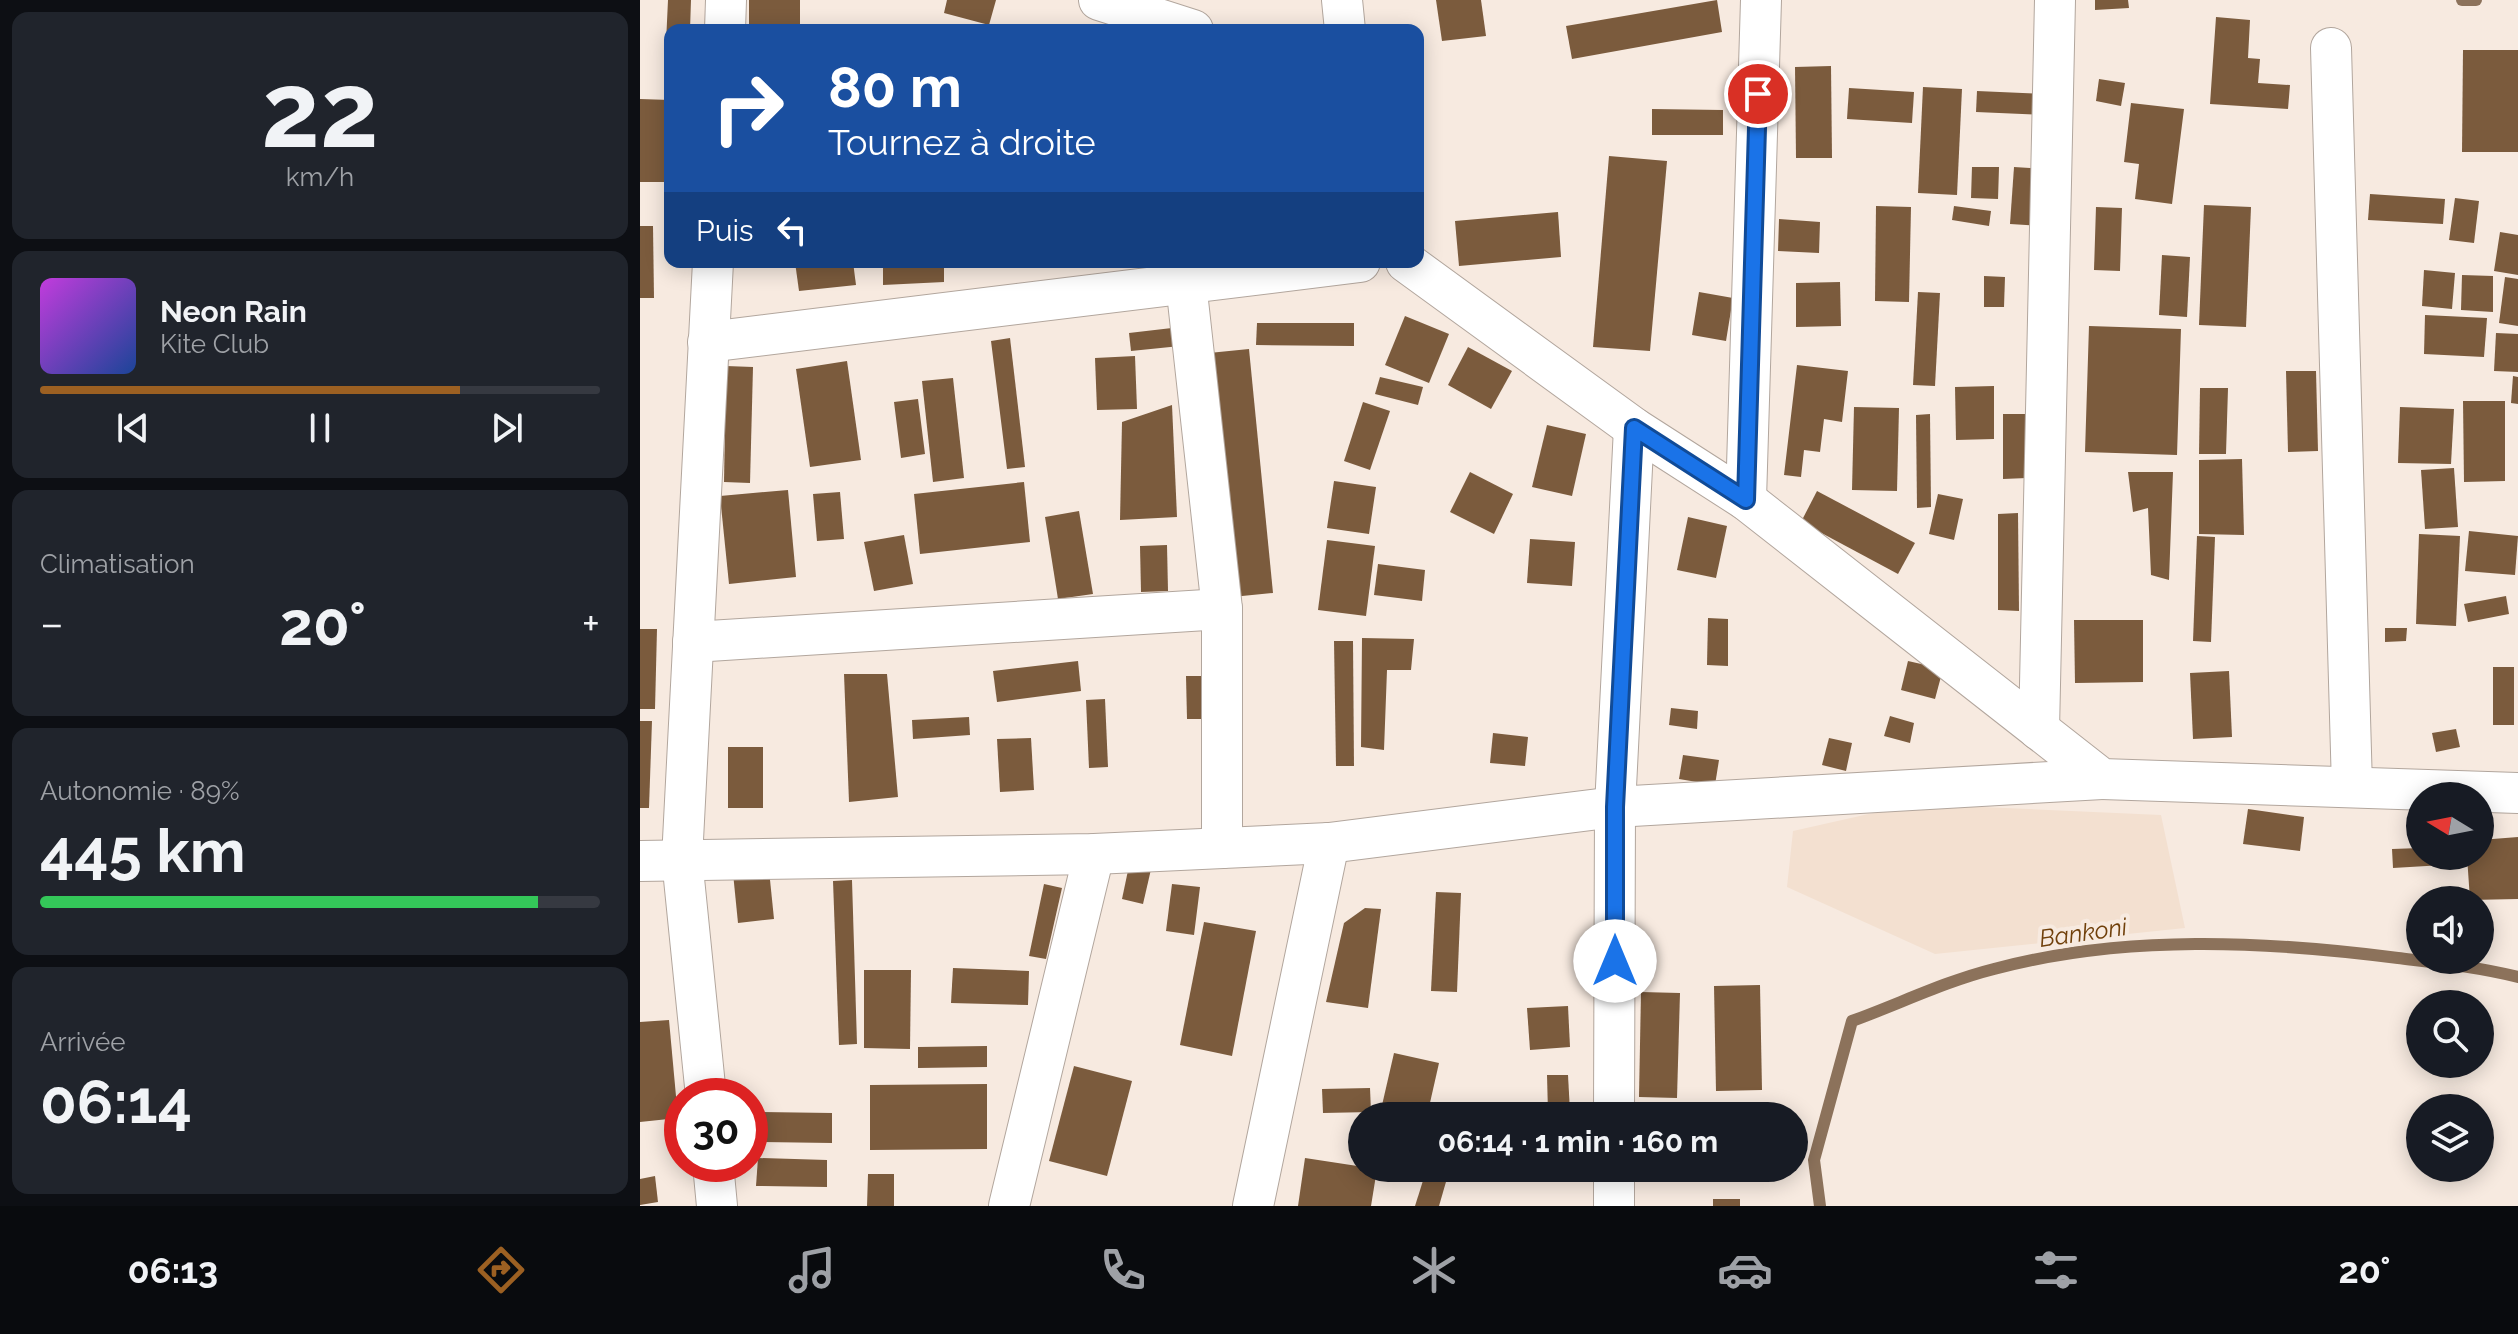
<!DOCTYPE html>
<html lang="fr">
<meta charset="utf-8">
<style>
:root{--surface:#171b24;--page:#20242c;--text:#f1f3f6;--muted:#9ea1a6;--line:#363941;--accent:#9c6022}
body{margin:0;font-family:Raleway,sans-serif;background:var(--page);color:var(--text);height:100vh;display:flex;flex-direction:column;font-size:30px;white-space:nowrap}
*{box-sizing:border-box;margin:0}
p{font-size:26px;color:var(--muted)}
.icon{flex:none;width:44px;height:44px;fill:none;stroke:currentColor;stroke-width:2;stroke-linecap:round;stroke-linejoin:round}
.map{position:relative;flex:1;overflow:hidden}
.panel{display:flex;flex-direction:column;gap:12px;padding:12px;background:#0d0f14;width:640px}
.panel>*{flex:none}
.banner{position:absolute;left:24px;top:24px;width:760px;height:244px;border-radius:16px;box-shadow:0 4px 20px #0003;background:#1a4fa0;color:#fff;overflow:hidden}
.needle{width:52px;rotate:280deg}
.controls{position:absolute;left:1766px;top:782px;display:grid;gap:16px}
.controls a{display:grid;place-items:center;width:88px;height:88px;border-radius:50%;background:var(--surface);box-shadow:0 4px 20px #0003;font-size:40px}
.speed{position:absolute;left:24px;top:1078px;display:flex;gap:16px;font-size:40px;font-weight:700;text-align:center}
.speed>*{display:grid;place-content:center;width:104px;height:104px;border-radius:50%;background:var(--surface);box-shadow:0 4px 20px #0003;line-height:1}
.speed .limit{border:12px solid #d22;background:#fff;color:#111}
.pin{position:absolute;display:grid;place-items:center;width:68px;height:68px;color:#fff;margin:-34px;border:4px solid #fff;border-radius:50%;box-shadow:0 2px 8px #0007}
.me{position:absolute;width:88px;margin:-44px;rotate:0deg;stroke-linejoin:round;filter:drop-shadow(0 0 6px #0008)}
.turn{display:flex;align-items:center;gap:28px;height:168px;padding:0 32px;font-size:36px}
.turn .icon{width:104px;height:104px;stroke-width:2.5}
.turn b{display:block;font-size:56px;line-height:68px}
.then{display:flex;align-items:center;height:76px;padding:0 32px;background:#0003;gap:16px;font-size:30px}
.big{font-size:60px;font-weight:700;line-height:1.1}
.panel .card{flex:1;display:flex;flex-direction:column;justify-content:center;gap:12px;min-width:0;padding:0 28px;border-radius:16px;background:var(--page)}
.panel .dial{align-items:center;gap:0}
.dial b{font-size:104px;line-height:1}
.song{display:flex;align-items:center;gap:24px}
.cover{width:96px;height:96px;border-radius:12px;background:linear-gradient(135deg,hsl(290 70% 55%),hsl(220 70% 35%))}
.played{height:8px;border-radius:4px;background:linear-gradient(90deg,var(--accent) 75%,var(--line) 75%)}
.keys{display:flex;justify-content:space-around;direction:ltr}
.heat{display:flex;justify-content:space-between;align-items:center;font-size:44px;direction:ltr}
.charge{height:12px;border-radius:6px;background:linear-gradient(90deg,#34c759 89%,var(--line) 0)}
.trip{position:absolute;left:708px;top:1102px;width:460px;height:80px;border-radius:40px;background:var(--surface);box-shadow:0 4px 20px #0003;font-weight:700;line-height:80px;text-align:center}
.tabs{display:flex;height:128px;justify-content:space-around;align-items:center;background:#090b0e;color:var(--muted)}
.tabs .icon{width:56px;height:56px}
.tabs .active{color:var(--accent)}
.tabs b{font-size:36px;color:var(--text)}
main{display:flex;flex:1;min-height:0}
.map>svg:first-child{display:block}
.built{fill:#f3e0d0}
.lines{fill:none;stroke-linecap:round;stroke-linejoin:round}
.stream{stroke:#8c725b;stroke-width:12}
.building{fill:#7b5b3d}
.minor-casing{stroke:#b2a69d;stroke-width:42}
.minor{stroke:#fff;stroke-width:40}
.route-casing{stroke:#114b97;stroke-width:20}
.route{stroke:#1a73e8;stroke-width:14}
.labels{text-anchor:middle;stroke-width:8;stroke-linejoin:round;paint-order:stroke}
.water-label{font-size:24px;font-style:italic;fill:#70400b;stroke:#f7eae0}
</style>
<main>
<section class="panel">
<div class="card dial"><b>22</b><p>km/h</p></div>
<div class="card">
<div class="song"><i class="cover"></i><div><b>Neon Rain</b><p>Kite Club</p></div></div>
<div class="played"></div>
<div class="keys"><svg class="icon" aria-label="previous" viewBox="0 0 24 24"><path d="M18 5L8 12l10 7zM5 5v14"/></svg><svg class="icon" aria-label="pause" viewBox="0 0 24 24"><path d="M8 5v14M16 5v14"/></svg><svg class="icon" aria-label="next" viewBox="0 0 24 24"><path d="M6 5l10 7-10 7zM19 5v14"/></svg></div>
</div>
<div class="card"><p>Climatisation</p>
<div class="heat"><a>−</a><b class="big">20°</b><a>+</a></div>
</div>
<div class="card"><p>Autonomie · 89%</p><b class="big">445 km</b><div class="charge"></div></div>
<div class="card"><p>Arrivée</p><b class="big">06:14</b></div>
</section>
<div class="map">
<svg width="1878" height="1206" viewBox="0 0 1878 1206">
<rect width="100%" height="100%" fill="#f7eae0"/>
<path class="built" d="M1273 804 1521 815 1545 928 1295 954 1147 887 1153 831Z"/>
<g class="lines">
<g class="stream">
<path d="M1822 0H1836"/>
<path d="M1180 1206 1174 1160 1212 1021C1259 1004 1306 981 1354 969 1485 934 1626 941 1758 958 1799 963 1838 967 1878 977"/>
</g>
</g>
<g class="building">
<path d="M28 0H51L50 30H30V43H26Z"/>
<rect x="109" y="0" width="51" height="30"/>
<path d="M307 0H356L349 25 304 13Z"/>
<path d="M796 0H841L846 36 802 41Z"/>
<path d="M1077 0 1082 32 932 59 926 26Z"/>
<path d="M1455 0H1488L1489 8 1455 10Z"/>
<path d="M1576 17 1610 20 1608 58 1620 59 1618 83 1650 85 1648 109 1570 104Z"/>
<path d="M1823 50H1878V152H1822Z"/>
<path d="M1191 66 1192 158H1156L1155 67Z"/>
<path d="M1459 79 1485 83 1481 106 1456 101Z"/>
<path d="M1283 87 1322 89 1317 195 1278 193Z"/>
<path d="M1209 88 1274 92 1272 123 1207 119Z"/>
<path d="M1337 91 1405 94 1403 115 1336 112Z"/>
<path d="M0 99 30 100V182H0Z"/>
<path d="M1491 103 1544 109 1532 204 1495 199 1499 164 1484 162Z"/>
<path d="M1012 109 1083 110V135H1012Z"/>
<path d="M969 156 1027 161 1010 351 953 347Z"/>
<path d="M1332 167H1359L1358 199 1331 198Z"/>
<path d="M1374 167 1406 169 1401 226 1370 224Z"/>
<path d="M1730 194 1805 199 1803 224 1728 220Z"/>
<path d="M1815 198 1839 201 1834 243 1809 240Z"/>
<path d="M1564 205 1611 207 1606 327 1559 325Z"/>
<path d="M1236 206 1271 207 1269 302 1235 301Z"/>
<path d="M1314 206 1351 211 1349 226 1312 220Z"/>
<path d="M1456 207 1482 208 1480 271 1454 270Z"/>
<path d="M918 212 921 257 819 266 815 221Z"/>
<path d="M1139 219 1180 222 1179 253 1138 251Z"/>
<path d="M0 226H13L14 298H0Z"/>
<path d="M1860 232 1878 235V275L1854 271Z"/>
<path d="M1522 255 1550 257 1547 317 1519 315Z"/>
<path d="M155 262H213L216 285 159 291Z"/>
<path d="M243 262H304V282L243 285Z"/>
<path d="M1784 270 1815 273 1812 309 1782 306Z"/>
<path d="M1822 275 1853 276V312L1821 310Z"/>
<path d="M1344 276 1365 277 1364 307H1344Z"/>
<path d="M1865 277 1878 279V326L1859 323Z"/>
<path d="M1200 282 1201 326 1156 327V283Z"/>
<path d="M1059 292 1093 298 1086 341 1052 335Z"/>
<path d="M1278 292 1300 293 1295 386 1273 385Z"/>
<path d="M1785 315 1847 318 1844 357 1784 354Z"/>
<path d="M765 316 809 334 789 383 745 365Z"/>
<path d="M617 323H714V346L616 345Z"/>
<path d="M549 326 550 345 491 351 489 333Z"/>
<path d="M1449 326 1541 329 1537 455 1445 452Z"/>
<path d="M1856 333 1878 334V372L1854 371Z"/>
<path d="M370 338 385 467 367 469 351 341Z"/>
<path d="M828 347 872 371 851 409 808 385Z"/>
<path d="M609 349 633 593 592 597 569 353Z"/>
<path d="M495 356 497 409 457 410 455 358Z"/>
<path d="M207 361 221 460 170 467 156 369Z"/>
<path d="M1157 365 1208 371 1202 422 1184 419 1180 452 1164 450 1161 477 1144 475Z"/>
<path d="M86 366 113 367 110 483 84 482Z"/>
<path d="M1646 371H1676L1678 451 1648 452Z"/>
<path d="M1873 376 1878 377V404L1871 403Z"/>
<path d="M740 377 783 387 778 405 735 394Z"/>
<path d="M313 378 324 478 293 482 282 381Z"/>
<path d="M1354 386V439L1316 440 1315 387Z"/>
<path d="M1560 388H1588L1586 454H1559Z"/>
<path d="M278 399 285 454 261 458 254 402Z"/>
<path d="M1823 401H1865V481L1824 482Z"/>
<path d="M723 402 750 411 730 470 704 461Z"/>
<path d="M532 405 537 517 480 520 482 422Z"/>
<path d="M1214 407 1259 408 1257 491 1212 490Z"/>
<path d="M1760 407 1814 409 1811 464 1758 463Z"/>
<path d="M1290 414 1291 507 1277 508 1276 415Z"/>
<path d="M1363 414H1386L1387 478 1363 479Z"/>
<path d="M907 425 946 434 932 496 892 487Z"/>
<path d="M1602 459 1604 535 1559 534V460Z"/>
<path d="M1814 468 1818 527 1785 529 1781 470Z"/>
<path d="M830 472 873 494 854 534 810 512Z"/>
<path d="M1488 472H1533L1529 580 1511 575 1508 508 1493 512Z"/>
<path d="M694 481 736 487 729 534 687 528Z"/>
<path d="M384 482 390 542 280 554 274 494Z"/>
<path d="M148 490 156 577 89 584 80 496Z"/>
<path d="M1177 491 1275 543 1258 574 1161 522Z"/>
<path d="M200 492 204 539 177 541 173 494Z"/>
<path d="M1298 494 1323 499 1314 540 1289 534Z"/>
<path d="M439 511 453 594 418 599 405 517Z"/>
<path d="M1378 513 1379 611 1358 610V514Z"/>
<path d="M1048 517 1087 526 1076 578 1037 570Z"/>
<path d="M1829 531 1878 536 1875 575 1825 571Z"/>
<path d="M1779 534 1820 536 1816 626 1776 624Z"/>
<path d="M264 535 273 584 234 591 224 542Z"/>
<path d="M1557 536 1575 537 1571 642 1553 641Z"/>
<path d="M890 539 935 542 932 586 887 583Z"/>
<path d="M687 540 735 546 726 616 678 610Z"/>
<path d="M527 545 528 591 501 592 500 546Z"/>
<path d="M738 564 785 570 782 601 734 595Z"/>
<path d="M1866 596 1869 614 1828 622 1824 604Z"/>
<path d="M1068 618 1088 619V666L1067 665Z"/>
<path d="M1434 620H1503V682L1435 683Z"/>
<path d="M1745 628H1767L1766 641 1745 642Z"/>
<path d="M0 629H17L15 709H0Z"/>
<path d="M722 638 774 639 771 670H747L744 750 721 747Z"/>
<path d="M694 641H713L714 766H696Z"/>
<path d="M438 661 441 691 357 702 353 671Z"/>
<path d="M1268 661 1303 669 1295 699 1261 690Z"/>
<rect x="1853" y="667" width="21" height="58"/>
<path d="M1589 671 1592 737 1553 739 1550 673Z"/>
<path d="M204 674H247L258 797 209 802Z"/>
<path d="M546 676H573L574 719H547Z"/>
<path d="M465 699 468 767 449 768 446 700Z"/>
<path d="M1031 708 1058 711 1057 729 1029 725Z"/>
<path d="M1250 716 1274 723 1270 743 1244 736Z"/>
<path d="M329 717 330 735 273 739 272 720Z"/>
<path d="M0 721H12L9 808H0Z"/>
<path d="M1816 729 1820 747 1796 752 1792 733Z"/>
<path d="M853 733 888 737 885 766 850 763Z"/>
<path d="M391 738 394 790 360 792 357 739Z"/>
<path d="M1189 738 1212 743 1206 771 1182 765Z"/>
<rect x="88" y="747" width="35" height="61"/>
<path d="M1043 755 1079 760 1075 785 1039 779Z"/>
<path d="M1608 809 1664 817 1660 851 1603 844Z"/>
<path d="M1878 837V899L1830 900 1827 856H1840V840Z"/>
<path d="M1780 848V856H1820V864L1753 868 1752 849Z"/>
<path d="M490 861 512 865 503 904 482 899Z"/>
<path d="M129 870 134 919 98 923 93 873Z"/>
<path d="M212 880 217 1044 199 1045 193 881Z"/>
<path d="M404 884 422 888 406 959 389 956Z"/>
<path d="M532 884 560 887 554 935 526 931Z"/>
<path d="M796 892 821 893 817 992 791 991Z"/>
<path d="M725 908 741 909 728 1008 686 1002 704 923Z"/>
<path d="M564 922 616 931 592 1056 540 1045Z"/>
<path d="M313 968 389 971 388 1005 311 1003Z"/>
<path d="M224 970H271L270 1049 224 1048Z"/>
<path d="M1120 985 1122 1090 1076 1091 1074 986Z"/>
<path d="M1001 992 1040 993 1037 1098 999 1097Z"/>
<path d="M928 1006 930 1047 890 1050 887 1008Z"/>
<path d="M29 1020 38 1118 0 1122V1022Z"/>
<path d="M347 1046V1067L278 1068V1047Z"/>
<path d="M754 1053 799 1063 787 1116 740 1114Z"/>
<path d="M434 1066 492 1081 467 1176 409 1161Z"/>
<path d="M907 1075H928L930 1112 908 1113Z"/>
<path d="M347 1084V1149L230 1150V1085Z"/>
<path d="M730 1088 731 1112 683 1113 682 1089Z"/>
<path d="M113 1112 192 1113V1143L113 1142Z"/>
<path d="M118 1158 187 1160V1187L116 1186Z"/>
<path d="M665 1158 737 1169 731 1206H658Z"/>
<path d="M787 1168H810L799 1206H775Z"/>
<path d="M228 1174H254V1206H227Z"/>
<path d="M15 1176 18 1202 0 1205V1179Z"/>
<rect x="1073" y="1199" width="27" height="7"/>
</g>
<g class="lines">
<g class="minor-casing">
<g id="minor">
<path d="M459 0 553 30"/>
<path d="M702 0 705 30"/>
<path d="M85 30 86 0"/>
<path d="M1691 48 1712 787"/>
<path d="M766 262 994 428 1106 500 1462 779 1878 793"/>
<path d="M546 283 582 609V848"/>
<path d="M68 342 720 262"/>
<path d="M1106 500 1121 0"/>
<path d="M53 642 582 609"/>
<path d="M1399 730 1415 0"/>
<path d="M0 861 454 854 689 843 975 807 1462 779"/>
<path d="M66 1096 42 859 73 262"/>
<path d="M974 1116 975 807 994 428"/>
<path d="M73 1164 77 1206"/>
<path d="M369 1206 454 854"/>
<path d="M613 1206 689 843"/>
<path d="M974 1206V1168"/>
</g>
</g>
<use href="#minor" class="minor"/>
</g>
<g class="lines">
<g class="route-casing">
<path id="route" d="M975 961V807L994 428 1106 500 1118 94"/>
</g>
<use href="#route" class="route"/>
</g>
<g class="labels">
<g class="water-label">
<text transform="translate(1443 933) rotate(-8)" y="8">Bankoni</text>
</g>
</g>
</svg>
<div class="controls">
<a><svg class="needle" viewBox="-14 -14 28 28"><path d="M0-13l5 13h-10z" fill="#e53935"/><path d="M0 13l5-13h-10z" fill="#9ea1a6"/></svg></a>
<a><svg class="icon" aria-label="sound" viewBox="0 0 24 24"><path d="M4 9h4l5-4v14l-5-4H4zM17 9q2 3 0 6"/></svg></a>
<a><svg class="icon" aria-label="search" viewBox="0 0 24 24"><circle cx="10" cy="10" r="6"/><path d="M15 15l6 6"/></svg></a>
<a><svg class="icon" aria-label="layers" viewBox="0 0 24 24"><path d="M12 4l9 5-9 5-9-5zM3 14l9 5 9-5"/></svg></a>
</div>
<div class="speed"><div class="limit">30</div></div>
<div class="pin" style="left:1118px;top:94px;background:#d93025"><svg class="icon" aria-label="arrive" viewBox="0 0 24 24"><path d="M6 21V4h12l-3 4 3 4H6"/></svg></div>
<svg class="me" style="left:975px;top:961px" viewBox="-20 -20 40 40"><circle r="19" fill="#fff"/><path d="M0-13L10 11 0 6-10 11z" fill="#1a73e8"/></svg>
<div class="trip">06:14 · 1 min · 160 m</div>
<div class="banner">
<div class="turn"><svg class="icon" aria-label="right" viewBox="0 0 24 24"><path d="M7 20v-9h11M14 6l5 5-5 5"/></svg><div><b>80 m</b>Tournez à droite</div></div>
<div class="then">Puis<svg class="icon" aria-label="left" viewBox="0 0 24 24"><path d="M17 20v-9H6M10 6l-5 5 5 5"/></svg></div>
</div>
</div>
</main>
<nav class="tabs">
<b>06:13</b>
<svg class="icon active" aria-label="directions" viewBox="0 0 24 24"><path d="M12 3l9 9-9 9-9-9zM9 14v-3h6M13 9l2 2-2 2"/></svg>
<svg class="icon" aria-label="music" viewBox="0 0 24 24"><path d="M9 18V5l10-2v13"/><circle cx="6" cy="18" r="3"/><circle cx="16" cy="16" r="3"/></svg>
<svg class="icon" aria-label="phone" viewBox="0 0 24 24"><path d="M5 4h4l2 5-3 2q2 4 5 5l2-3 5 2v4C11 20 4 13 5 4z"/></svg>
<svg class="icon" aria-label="climate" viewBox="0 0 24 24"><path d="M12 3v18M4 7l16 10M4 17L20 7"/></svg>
<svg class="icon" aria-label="car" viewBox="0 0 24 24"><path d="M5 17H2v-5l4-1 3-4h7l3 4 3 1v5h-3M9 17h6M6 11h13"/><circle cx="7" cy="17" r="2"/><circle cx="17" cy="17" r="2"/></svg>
<svg class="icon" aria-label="filters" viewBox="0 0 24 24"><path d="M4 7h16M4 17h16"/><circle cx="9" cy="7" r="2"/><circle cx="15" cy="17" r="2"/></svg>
<b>20°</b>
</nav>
